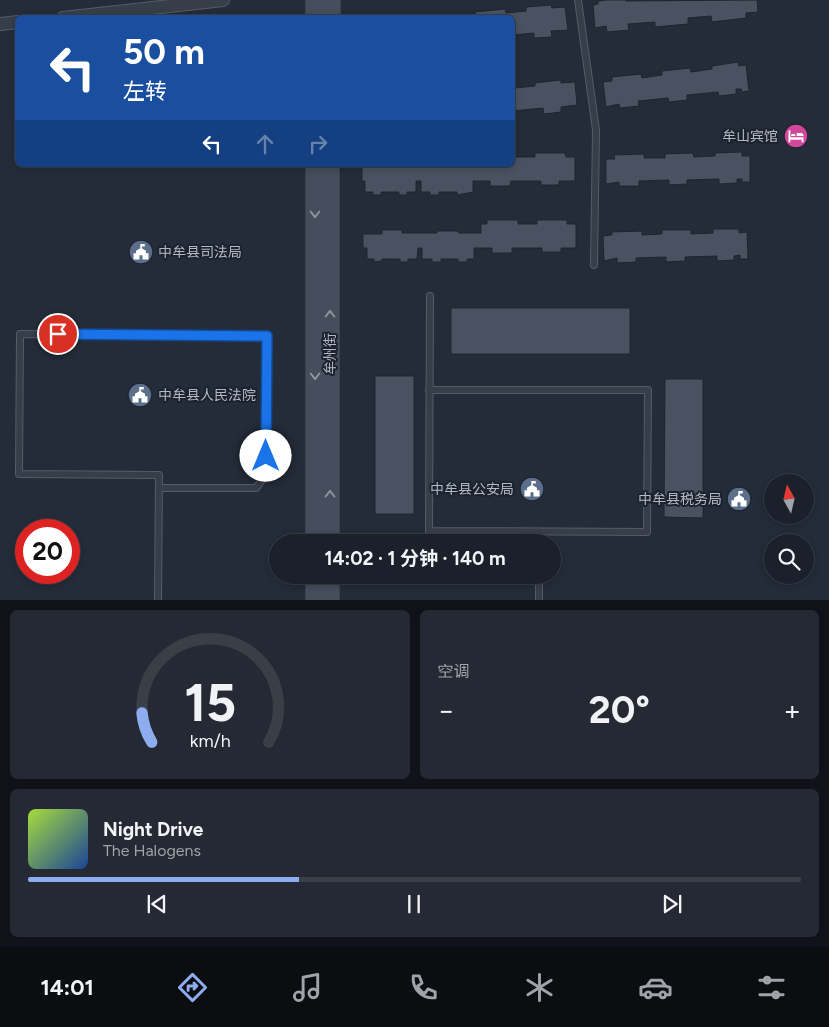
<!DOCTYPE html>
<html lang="zh">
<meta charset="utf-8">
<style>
:root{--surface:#1b212b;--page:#242933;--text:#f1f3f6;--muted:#a0a3a9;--line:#393e47;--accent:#8dadf0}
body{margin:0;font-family:Figtree,"Noto Sans SC",sans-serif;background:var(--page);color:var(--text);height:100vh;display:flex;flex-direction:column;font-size:19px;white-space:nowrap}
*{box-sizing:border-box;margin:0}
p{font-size:16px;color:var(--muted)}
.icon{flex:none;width:28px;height:28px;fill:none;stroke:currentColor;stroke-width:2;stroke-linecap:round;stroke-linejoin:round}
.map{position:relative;height:600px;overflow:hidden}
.side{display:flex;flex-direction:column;gap:10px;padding:10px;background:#0f1218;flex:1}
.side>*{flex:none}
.top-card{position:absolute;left:15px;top:15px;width:500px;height:152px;border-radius:8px;box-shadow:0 2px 8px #0003,0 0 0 1px var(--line);background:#1a4fa0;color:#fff;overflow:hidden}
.needle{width:32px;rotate:352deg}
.controls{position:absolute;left:764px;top:474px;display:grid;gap:10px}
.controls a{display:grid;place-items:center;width:50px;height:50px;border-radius:50%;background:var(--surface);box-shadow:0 2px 8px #0003,0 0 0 1px var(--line);font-size:25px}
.speed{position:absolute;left:15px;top:519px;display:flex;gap:10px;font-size:25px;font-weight:700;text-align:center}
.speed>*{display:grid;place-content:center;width:65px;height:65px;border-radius:50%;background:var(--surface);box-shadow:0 2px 8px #0003,0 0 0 1px var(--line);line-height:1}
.speed .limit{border:8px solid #d22;background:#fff;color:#111}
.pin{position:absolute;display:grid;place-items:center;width:42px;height:42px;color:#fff;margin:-21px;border:2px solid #fff;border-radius:50%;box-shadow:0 1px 5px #0007}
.me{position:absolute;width:55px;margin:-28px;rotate:0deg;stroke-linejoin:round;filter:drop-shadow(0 0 4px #0008)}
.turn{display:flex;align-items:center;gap:18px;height:105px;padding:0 25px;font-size:22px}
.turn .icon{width:65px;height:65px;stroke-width:2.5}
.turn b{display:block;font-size:35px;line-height:42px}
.lanes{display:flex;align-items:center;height:48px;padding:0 25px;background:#0003;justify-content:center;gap:25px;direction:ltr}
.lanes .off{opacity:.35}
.big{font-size:38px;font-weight:700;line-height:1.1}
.side .tile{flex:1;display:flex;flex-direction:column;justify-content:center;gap:8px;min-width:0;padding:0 18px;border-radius:8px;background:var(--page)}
.side .dial{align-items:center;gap:0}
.dial svg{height:130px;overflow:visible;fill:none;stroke:var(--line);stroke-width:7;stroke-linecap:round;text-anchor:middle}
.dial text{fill:var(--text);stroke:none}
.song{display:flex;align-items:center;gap:15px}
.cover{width:60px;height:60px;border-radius:8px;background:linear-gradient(135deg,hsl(80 70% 55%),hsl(220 70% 35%))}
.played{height:5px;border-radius:2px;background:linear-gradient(90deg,var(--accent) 35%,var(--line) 35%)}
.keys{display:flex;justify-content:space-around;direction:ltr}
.heat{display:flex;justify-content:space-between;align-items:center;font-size:28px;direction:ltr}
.side .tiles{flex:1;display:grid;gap:10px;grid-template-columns:1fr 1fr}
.tile:last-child{grid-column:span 2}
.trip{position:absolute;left:269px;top:534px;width:292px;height:50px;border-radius:25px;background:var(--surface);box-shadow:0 2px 8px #0003,0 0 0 1px var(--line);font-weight:700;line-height:50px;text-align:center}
.menu{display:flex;height:80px;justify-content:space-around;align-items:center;background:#0b0d11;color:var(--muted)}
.menu .icon{width:35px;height:35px}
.menu .active{color:var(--accent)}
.menu b{font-size:22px;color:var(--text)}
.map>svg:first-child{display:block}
.building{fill:#4a5262;stroke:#1e2531}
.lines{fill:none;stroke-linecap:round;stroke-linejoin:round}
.lane-casing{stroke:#555c68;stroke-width:8}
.street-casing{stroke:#555c68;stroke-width:14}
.secondary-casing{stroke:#555c68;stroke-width:19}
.lane{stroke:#373e4a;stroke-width:6}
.street{stroke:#373e4a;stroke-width:12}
.secondary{stroke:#464d5c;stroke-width:18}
.oneway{stroke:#8c93a0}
.route-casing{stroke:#114b97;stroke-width:12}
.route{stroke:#1a73e8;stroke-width:9}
.labels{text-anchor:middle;stroke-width:4;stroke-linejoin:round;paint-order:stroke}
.poi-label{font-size:14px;fill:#b2b9c5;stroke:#1d232e;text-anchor:end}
.street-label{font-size:14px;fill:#b2b9c5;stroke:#1d232e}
</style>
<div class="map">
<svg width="829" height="600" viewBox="0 0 829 600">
<rect width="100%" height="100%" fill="#242c39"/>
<g class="building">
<path d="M606 0H626V1L757 0 758 12 746 13V18L712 22 711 16 688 18V24L655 27V22L628 24 629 30 607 32 606 26 595 28 593 5 598 4V1Z"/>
<path d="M551 5 552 8 565 7 568 30 551 31 552 37 534 38V33L512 35V18H457L476 16 475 12 505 9 506 13 526 11V7Z"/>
<path d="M457 14V18L426 17Z"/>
<path d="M738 62 739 66 746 65 749 91 742 92 741 89H736V94L719 96 718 92 687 95V100L669 102 668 98 638 101 639 106 620 108 619 104 606 107 603 82 612 81V77L641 74 642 78 662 75V71L690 68 691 72 712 69V66Z"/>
<path d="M561 80V83L575 82 577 105 561 107V112L544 114 543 108 513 111 512 117V85H515V88L535 86V83Z"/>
<path d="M742 152V156H750V182H742V179H737V183L719 184V179L687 180V184L669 185V180L639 181V186H619V182L606 184V159H615L614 155 644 154V158H665V154L693 153 694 157 715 156V153Z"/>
<path d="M512 153H516V157H535V153H565L566 157H575V181H559V185H541V181H511L510 186H490V181H473V192L457 195V192H439V195H430V192H421V181H416V192H407V195H399V192H381V195H373V192H365V181H362V166L512 165Z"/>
<path d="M487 220H518V224H537V220H567V224H576V248H561V252H542V248H512V253H492V248H474V259H467V262H458V259H441V262H432V259H422V248H418L417 259H408V262H400V259H382V261L374 262V259H367V248H363V234H382V230H402V233H437V231H458L459 233H481V224H487Z"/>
<path d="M713 229H739V233L747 232 748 259H740V255L734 256V260L717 261V256L685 257V261L666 262V257L636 258V262L617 263V258L604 261 603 236 612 235V232L642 231V235L662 234V230H691V234L713 233Z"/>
<rect x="451" y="308" width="179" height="46"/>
<rect x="375" y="376" width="39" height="138"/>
<path d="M665 379H703V518L664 517Z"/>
</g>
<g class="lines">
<g class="lane-casing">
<g id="lane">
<path d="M578 0 596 130 594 265"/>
<path d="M429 390H648L647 532 429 531 430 296"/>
<path d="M539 542V532"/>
<path d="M158 600 159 475 19 474 20 334 267 336 265 476 256 488H159"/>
<path d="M539 600V575"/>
</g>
</g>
<g class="street-casing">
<g id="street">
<path d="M63 18 223 0"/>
<path d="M0 24 18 22"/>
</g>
</g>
<g class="secondary-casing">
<g id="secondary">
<path d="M315 18V0"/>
<path d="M331 18V0"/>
<path d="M315 542V165"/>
<path d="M330 542V165"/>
<path d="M315 600V575"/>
<path d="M330 600V575"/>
</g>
</g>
<use href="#lane" class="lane"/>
<use href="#street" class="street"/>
<use href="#secondary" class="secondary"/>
</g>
<defs><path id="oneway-chevron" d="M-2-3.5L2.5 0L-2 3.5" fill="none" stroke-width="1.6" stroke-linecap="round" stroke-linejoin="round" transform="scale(1.25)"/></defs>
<g class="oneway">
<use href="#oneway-chevron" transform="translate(315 214) rotate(90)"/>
<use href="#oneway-chevron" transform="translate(330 314) rotate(-90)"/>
<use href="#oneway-chevron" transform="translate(315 376) rotate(90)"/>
<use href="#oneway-chevron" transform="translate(330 494) rotate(-90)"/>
</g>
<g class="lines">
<g class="route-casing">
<path id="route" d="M58 334 267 336 266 456"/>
</g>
<use href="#route" class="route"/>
</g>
<defs>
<g id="hotel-disc" transform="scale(1.25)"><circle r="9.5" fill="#d1479c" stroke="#1d232e"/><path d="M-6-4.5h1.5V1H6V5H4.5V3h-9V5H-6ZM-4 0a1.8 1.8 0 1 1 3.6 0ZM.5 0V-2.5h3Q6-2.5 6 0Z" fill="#fff"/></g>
<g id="civic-disc" transform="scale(1.25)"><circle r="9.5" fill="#5c6f8a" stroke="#1d232e"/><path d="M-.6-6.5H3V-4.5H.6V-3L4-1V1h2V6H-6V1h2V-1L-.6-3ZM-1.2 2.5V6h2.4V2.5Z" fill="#fff"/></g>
</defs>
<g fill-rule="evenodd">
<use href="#hotel-disc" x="796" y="136"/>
<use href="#civic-disc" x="141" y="252"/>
<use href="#civic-disc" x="140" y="395"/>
<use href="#civic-disc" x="532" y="489"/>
<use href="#civic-disc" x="739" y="499"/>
</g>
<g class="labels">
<g class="poi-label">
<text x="778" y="141">牟山宾馆</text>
<text x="158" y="257" text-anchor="start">中牟县司法局</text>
<text x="158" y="400" text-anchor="start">中牟县人民法院</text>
<text x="514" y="494">中牟县公安局</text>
<text x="722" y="504">中牟县税务局</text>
</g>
<g class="street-label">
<text transform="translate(330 354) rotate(-90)" y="5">牟州街</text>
</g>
</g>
</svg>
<div class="controls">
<a><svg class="needle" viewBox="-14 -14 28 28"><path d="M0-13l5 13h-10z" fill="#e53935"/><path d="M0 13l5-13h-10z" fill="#a0a3a9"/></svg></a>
<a><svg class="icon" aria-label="search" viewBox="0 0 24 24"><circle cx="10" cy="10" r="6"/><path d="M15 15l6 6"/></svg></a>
</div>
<div class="speed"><div class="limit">20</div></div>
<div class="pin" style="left:58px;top:334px;background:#d93025"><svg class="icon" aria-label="arrive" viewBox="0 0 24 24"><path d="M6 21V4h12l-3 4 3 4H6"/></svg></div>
<svg class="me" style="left:266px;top:456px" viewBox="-20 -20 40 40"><circle r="19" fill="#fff"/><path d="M0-13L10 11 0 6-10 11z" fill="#1a73e8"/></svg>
<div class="trip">14:02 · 1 分钟 · 140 m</div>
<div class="top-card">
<div class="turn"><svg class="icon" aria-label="left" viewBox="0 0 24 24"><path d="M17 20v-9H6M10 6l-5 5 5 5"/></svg><div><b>50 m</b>左转</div></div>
<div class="lanes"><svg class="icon" aria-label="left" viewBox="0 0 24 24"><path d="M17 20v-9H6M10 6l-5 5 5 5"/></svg><svg class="icon off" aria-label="ahead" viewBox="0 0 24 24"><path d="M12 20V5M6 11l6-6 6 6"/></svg><svg class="icon off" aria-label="right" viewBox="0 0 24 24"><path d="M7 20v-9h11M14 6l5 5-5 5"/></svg></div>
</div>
</div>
<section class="side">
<div class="tiles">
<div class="tile dial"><svg viewBox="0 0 100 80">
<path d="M14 69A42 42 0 1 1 86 69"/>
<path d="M14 69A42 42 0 0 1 8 51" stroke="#8dadf0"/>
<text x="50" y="56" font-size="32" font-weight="700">15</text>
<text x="50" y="72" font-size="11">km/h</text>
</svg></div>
<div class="tile"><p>空调</p>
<div class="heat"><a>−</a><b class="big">20°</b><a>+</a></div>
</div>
<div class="tile">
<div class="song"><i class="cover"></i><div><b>Night Drive</b><p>The Halogens</p></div></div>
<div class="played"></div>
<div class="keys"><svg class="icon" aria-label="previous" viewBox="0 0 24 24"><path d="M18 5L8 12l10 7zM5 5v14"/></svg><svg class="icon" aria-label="pause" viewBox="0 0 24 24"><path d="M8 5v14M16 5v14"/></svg><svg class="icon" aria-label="next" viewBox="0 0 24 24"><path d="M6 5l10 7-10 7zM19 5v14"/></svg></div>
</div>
</div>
</section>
<nav class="menu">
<b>14:01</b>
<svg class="icon active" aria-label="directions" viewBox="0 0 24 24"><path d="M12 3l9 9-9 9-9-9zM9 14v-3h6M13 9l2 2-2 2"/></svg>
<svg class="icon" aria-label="music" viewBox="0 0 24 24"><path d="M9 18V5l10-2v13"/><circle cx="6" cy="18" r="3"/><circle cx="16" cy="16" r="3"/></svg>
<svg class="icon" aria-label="phone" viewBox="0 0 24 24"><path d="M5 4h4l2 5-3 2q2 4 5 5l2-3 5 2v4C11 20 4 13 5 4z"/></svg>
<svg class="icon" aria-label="climate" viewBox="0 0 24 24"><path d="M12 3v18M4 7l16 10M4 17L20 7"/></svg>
<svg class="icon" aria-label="car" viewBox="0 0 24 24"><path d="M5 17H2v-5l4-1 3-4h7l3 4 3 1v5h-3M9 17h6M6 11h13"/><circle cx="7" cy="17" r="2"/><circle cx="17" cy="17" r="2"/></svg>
<svg class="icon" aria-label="filters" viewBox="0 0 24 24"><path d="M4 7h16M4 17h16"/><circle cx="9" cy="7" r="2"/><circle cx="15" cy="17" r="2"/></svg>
</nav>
